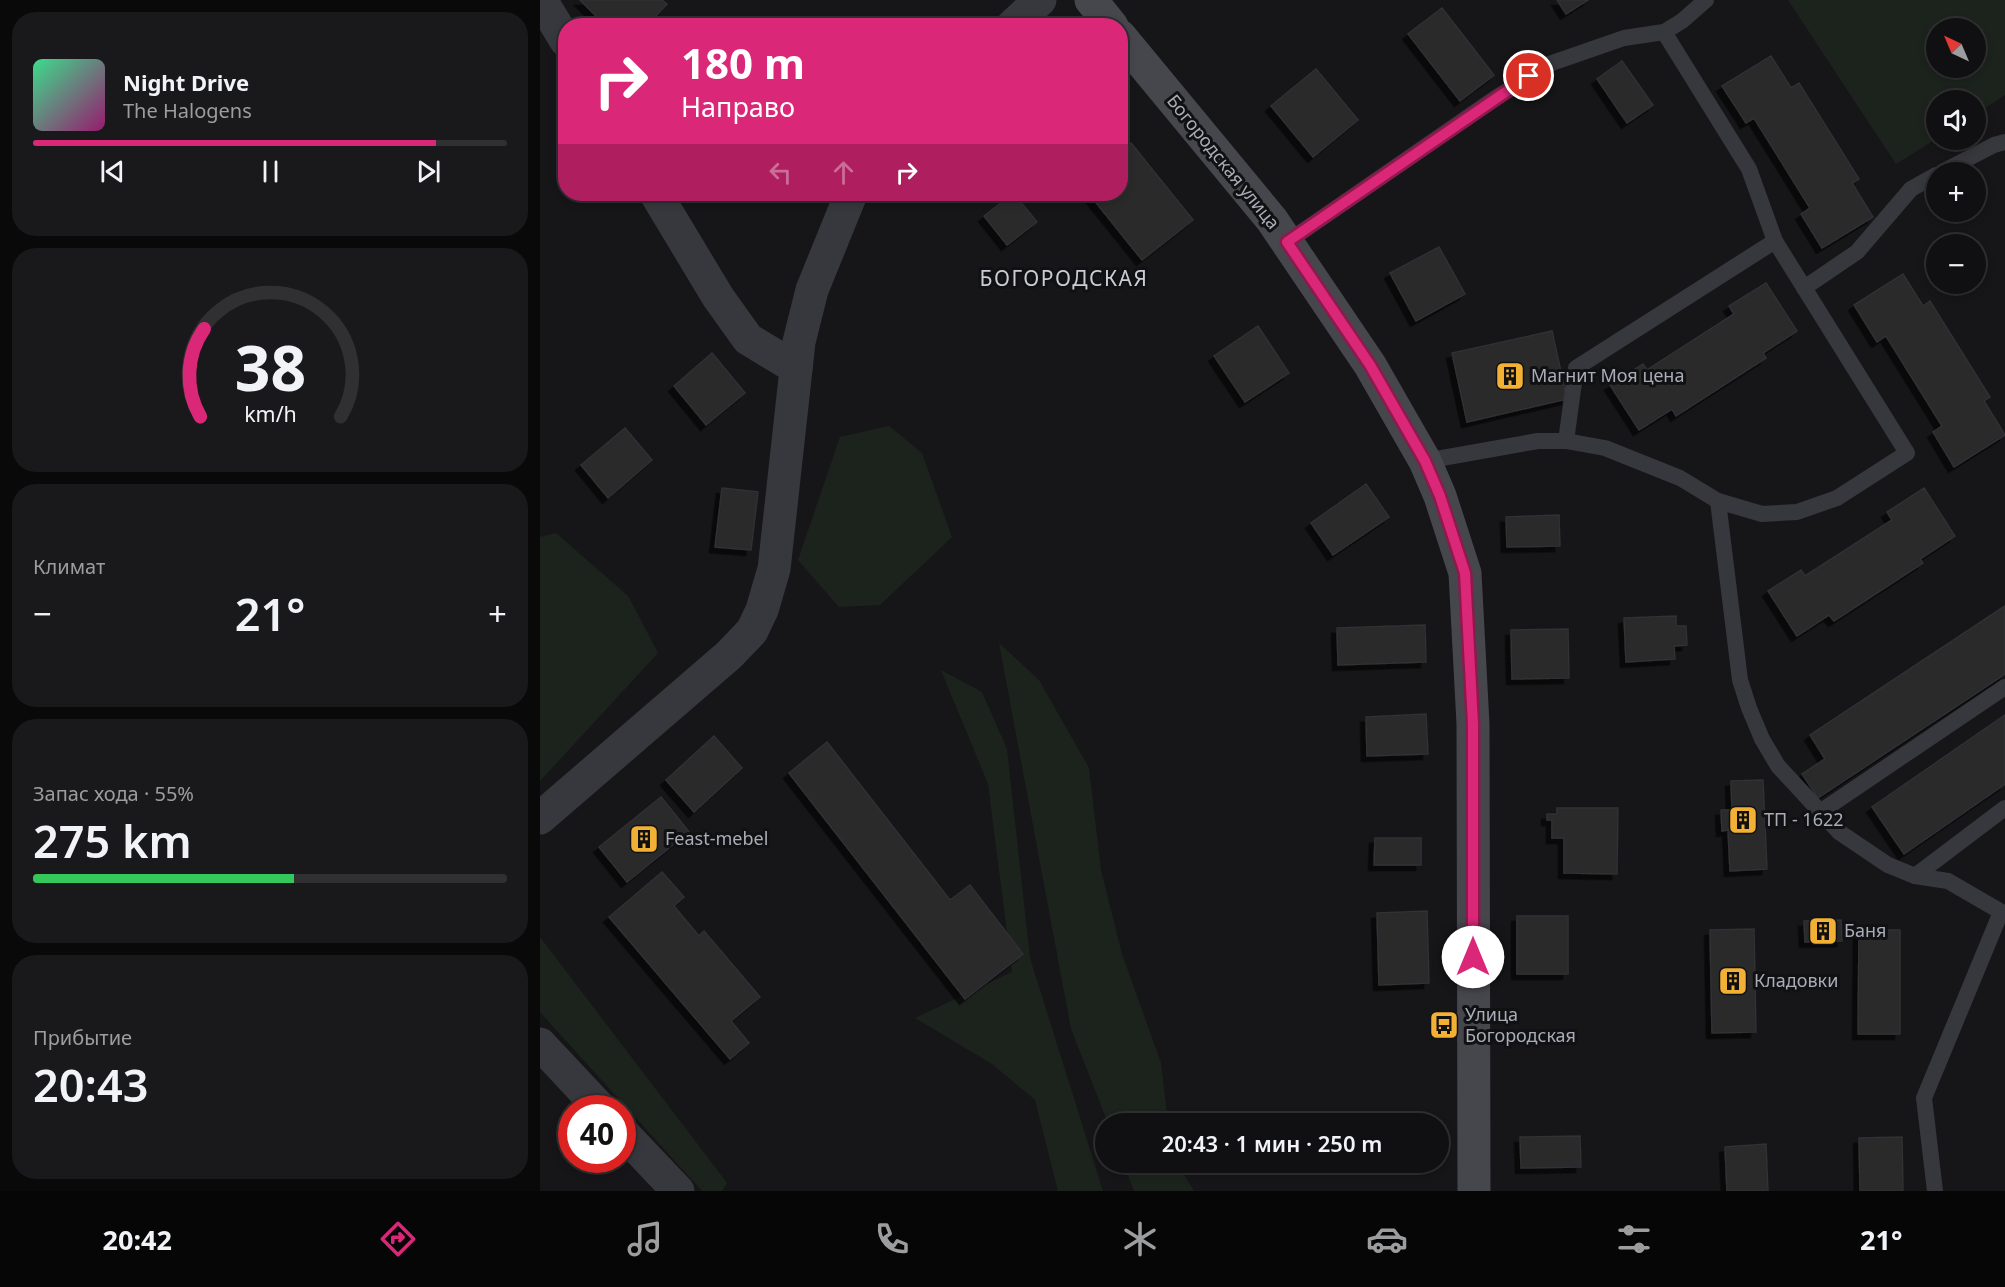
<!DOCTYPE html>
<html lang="ru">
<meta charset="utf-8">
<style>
:root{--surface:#101012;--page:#19191b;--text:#f1f3f6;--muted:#9c9d9f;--line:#303032;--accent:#db2777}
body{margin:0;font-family:"Noto Sans",sans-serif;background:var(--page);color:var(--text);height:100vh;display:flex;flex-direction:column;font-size:22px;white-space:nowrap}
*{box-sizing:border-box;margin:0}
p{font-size:20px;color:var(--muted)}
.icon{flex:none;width:33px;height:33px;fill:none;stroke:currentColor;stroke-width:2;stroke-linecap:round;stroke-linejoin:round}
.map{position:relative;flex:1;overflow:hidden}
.panel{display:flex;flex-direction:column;gap:12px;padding:12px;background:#09090a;width:540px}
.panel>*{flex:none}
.hud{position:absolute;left:18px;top:18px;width:570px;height:183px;border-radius:24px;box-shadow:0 3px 9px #0003,0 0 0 2px var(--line);background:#db2777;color:#fff;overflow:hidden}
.needle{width:39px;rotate:316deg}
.buttons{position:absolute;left:1386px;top:18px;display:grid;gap:12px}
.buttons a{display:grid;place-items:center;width:60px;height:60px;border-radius:50%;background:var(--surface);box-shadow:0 3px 9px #0003,0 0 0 2px var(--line);font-size:30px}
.speed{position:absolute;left:18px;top:1095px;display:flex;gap:12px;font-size:30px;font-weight:700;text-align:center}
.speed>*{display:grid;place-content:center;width:78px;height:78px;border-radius:50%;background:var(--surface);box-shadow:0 3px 9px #0003,0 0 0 2px var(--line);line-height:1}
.speed .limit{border:9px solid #d22;background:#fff;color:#111}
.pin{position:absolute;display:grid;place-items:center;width:51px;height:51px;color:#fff;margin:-26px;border:3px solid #fff;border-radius:50%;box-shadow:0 2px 6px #0007}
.me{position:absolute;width:66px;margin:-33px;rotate:0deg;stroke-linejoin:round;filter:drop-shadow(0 0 4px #0008)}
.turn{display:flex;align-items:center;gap:21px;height:126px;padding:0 24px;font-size:27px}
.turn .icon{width:78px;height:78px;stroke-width:2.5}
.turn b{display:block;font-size:42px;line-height:51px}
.lanes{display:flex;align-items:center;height:57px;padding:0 24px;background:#0003;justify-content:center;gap:30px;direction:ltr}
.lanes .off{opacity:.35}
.big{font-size:45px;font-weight:600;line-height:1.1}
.panel .widget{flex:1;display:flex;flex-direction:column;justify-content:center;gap:9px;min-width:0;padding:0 21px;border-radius:24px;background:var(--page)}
.panel .dial{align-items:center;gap:0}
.dial svg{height:156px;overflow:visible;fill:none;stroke:var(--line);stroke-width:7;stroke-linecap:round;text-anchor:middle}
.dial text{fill:var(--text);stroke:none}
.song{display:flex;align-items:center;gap:18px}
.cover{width:72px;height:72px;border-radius:9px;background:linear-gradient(135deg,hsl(150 70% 55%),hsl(320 70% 35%))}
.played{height:6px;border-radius:3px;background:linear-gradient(90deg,var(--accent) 85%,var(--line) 85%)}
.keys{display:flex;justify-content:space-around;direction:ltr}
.heat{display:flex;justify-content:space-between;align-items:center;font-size:33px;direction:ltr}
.charge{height:9px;border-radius:4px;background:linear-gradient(90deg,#34c759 55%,var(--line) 0)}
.trip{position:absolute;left:555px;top:1113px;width:354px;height:60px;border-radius:30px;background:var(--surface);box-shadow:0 3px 9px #0003,0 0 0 2px var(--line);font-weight:600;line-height:60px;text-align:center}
.menu{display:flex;height:96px;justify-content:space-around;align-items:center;background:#060607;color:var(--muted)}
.menu .icon{width:42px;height:42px}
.menu .on{color:var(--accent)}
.menu b{font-size:27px;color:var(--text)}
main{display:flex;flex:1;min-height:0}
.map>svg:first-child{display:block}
.green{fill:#1c231d;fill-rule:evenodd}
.building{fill:#29292c;stroke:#303034;stroke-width:1.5;filter:url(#shadow)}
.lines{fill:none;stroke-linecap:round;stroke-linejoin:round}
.lane{stroke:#37383d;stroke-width:16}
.street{stroke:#37383d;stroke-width:33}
.secondary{stroke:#45474d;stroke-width:33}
.route-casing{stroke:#8e194d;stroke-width:15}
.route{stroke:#db2777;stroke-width:10}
.labels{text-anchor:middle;stroke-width:6;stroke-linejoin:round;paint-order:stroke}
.street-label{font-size:18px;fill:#a8adb8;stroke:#111113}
.poi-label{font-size:18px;fill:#a8adb8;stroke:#111113;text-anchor:start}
.quarter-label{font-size:21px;letter-spacing:1.5px;fill:#c9ccd4;stroke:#111113}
</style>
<main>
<section class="panel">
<div class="widget">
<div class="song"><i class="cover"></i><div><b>Night Drive</b><p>The Halogens</p></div></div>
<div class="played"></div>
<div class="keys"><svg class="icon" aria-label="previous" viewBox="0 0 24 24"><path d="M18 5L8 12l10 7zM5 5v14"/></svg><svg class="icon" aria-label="pause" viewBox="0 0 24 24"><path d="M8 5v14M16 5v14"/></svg><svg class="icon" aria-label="next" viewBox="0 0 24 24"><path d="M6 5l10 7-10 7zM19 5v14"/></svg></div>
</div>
<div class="widget dial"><svg viewBox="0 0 100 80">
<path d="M14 69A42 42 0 1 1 86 69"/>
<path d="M14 69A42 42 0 0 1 16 24" stroke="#db2777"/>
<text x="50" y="56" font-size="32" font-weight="700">38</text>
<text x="50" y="72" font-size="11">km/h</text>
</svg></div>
<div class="widget"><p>Климат</p>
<div class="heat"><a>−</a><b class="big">21°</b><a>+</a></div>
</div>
<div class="widget"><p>Запас хода · 55%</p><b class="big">275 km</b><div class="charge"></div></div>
<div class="widget"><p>Прибытие</p><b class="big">20:43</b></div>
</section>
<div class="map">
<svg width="1465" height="1191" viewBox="0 0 1465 1191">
<defs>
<filter id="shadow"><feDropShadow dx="-5.5" dy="5.5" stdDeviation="0" flood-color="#0009"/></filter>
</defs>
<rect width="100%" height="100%" fill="#161618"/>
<g class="green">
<path d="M1248 0H1465V95L1436 114V100H1396V139L1356 164ZM1396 28H1436V68H1396Z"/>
<path d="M349 426 382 453 412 537 340 605 299 607 258 560 300 437Z"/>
<path d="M16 533 88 596 118 653 0 781V537Z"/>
<path d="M459 643 499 680 549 768 561 870 582 954 621 1063 628 1123H568L531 1029Z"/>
<path d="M401 670 442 692 467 749 490 958 563 1191H518L495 1100 452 1064 375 1018 472 972 448 784Z"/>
<path d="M0 937 187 1183 182 1191H162L0 1012Z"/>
<path d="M583 1163H637L654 1191H594Z"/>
</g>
<g class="building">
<path d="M40 0H122L127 4 106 26H66Z"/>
<path d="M1017 0H1048L1026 14Z"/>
<path d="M902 8 954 75 920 101 868 34Z"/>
<path d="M1231 56 1251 88 1259 83 1319 179 1312 183 1333 217 1282 248 1261 214 1270 208 1214 118 1206 123 1182 86Z"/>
<path d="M1082 61 1113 105 1087 123 1057 79Z"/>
<path d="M776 69 818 120 773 157 731 106Z"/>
<path d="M591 143 653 220 602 260 549 194H580V151Z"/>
<path d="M472 194H474L497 222 467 245 444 216Z"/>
<path d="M899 247 925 294 876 321 850 273Z"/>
<path d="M1363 274 1383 306 1390 301 1450 397 1444 401 1465 435 1414 467 1393 432 1402 426 1346 336 1337 342 1314 305Z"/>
<path d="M1226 283 1257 331 1223 353 1226 358 1136 416 1132 409 1099 430 1070 385 1103 364 1107 370 1194 314 1189 306Z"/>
<path d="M718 326 749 373 705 402 674 356Z"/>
<path d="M1012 331 1027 399 927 422 912 353Z"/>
<path d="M172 353 205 393 166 425 134 386Z"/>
<path d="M85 428 112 460 68 498 41 465Z"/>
<path d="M826 484 849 517 793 555 771 523Z"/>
<path d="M182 488 218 492 211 550 175 547Z"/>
<path d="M1384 488 1415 536 1380 559 1383 563 1294 621 1289 615 1257 636 1228 591 1261 570 1265 576 1352 520 1347 512Z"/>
<path d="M1019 515 1020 546 967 547 966 517Z"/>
<path d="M1465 606V674L1278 798 1262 774 1285 759 1270 735Z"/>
<path d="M1136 616V626H1146L1147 645 1134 646 1135 659 1086 662 1084 618Z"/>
<path d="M885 625 886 662 798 665 797 628Z"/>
<path d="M1028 629 1029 678 972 679 971 630Z"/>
<path d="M886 714 888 754 827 756 826 717Z"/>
<path d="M1465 715V784L1364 854 1332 807Z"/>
<path d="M174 736 202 768 154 812 126 780Z"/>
<path d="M287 742 410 900 430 885 483 954 425 999 249 773Z"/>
<path d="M1223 780 1227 869 1190 871 1188 830 1182 831 1181 810H1192L1191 781Z"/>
<path d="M121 797 149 832 87 882 59 847Z"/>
<path d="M1017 808H1078L1077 874 1024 873V838H1012V820H1007V814H1017Z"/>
<path d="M835 838H881V865H834Z"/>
<path d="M122 872 144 897 134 906 159 936 164 931 220 997 191 1021 209 1043 190 1059 69 917Z"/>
<path d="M887 911 889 983 839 985 837 913Z"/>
<rect x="977" y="916" width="51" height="58"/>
<path d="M1301 920 1302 941 1265 942 1264 921Z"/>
<path d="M1214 929 1216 1032 1172 1033 1170 930Z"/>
<path d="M1319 930H1360V1034H1318Z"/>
<path d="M1040 1136 1041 1167 981 1168 980 1137Z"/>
<path d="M1362 1137 1363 1191H1320L1319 1138Z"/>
<path d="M1226 1144 1228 1191H1187L1185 1147Z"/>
<path d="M859 1162H892L893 1167 859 1168Z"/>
</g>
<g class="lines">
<g class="lane">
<path d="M1402 172 1454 145 1465 142"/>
<path d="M747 242 951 101 1009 64 1084 38 1124 32 1142 21 1166 0"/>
<path d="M1264 288 1317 252 1371 189 1396 175"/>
<path d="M1026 441 1036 368 1235 241"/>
<path d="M885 461 998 441H1026L1065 448 1140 478 1178 501 1222 514 1257 512 1297 498 1367 453 1235 241 1209 169 1124 32"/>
<path d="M1178 501 1200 680 1209 708 1222 739 1238 766 1299 832 1348 865 1375 876 1408 881 1465 914"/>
<path d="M1280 812 1465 687"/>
<path d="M1375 876 1465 808"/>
<path d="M1395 1191 1384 1098 1461 912"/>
</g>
<g class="street">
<path d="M1 0 26 41"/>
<path d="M472 26 500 0"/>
<path d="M116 194 178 297 208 339 256 368"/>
<path d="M0 818 189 655 212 631 222 610 234 569 259 342 272 290 311 194"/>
<path d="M0 1044 60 1108"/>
<path d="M82 1132 138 1191"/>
</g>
<g class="secondary">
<path d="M551 0 572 26"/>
<path d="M580 36 732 220 830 365 885 461 900 496 925 573 933 724 934 1191"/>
</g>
</g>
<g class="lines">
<g class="route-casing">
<path id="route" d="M933 957V724L925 573 900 496 885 461 830 365 747 242 989 76"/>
</g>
<use href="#route" class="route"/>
</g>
<defs>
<g id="building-square" transform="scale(1.5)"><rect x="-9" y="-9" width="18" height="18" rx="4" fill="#f2b134" stroke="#111113"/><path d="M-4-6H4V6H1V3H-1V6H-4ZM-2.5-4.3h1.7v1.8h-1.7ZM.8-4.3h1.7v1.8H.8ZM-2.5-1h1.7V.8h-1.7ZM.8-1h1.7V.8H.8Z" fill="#111"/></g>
<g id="bus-square" transform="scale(1.5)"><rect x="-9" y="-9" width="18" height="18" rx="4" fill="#f2b134" stroke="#111113"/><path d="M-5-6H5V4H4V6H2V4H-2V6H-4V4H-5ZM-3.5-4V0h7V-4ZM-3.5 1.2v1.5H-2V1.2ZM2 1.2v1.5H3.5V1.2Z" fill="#111"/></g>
</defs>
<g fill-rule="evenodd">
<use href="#building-square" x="970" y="376"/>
<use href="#building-square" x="1203" y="820"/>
<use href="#building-square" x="104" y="839"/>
<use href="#building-square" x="1283" y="931"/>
<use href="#building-square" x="1193" y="981"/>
<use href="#bus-square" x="904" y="1025"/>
</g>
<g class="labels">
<g class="street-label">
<text transform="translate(683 162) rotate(51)" y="6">Богородская улица</text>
</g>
<g class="poi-label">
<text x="991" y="382">Магнит Моя цена</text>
<text x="1224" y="826">ТП - 1622</text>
<text x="125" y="845">Feast-mebel</text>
<text x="1304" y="937">Баня</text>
<text x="1214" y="987">Кладовки</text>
<text x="925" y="1021">Улица<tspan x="925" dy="21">Богородская</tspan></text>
</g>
<g class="quarter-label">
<text x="524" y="286">БОГОРОДСКАЯ</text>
</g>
</g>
</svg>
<div class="buttons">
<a><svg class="needle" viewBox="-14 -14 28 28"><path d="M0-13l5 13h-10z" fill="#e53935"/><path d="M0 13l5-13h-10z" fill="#9c9d9f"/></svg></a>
<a><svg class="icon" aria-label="sound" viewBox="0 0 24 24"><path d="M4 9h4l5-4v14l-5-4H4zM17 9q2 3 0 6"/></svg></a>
<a>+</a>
<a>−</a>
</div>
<div class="speed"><div class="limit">40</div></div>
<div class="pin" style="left:989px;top:76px;background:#d93025"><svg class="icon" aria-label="arrive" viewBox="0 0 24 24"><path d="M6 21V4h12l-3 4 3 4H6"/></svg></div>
<svg class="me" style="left:933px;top:957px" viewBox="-20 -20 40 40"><circle r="19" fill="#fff"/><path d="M0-13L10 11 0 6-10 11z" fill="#db2777"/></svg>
<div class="trip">20:43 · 1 мин · 250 m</div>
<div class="hud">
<div class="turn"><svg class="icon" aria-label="right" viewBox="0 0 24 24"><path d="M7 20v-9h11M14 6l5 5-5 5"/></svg><div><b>180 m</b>Направо</div></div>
<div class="lanes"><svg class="icon off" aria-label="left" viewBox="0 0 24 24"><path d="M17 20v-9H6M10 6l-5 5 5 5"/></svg><svg class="icon off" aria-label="ahead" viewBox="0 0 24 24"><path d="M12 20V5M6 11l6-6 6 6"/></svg><svg class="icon" aria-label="right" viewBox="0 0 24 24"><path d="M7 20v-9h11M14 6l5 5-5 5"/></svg></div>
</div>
</div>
</main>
<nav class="menu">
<b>20:42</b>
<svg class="icon on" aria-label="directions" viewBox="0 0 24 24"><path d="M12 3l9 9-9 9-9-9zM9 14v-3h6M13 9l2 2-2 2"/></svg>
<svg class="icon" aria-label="music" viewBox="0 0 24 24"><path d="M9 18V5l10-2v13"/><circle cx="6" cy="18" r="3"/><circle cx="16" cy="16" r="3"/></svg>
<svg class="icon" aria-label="phone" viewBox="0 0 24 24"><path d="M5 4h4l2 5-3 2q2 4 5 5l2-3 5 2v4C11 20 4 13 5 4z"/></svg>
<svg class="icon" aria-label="climate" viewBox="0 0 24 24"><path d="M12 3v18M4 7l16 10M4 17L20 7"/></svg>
<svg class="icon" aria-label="car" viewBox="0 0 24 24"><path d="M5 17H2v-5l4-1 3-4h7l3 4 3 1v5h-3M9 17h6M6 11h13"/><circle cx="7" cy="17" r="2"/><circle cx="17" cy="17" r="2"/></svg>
<svg class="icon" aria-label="filters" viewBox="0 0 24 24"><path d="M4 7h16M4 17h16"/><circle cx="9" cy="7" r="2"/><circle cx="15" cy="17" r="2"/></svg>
<b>21°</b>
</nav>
